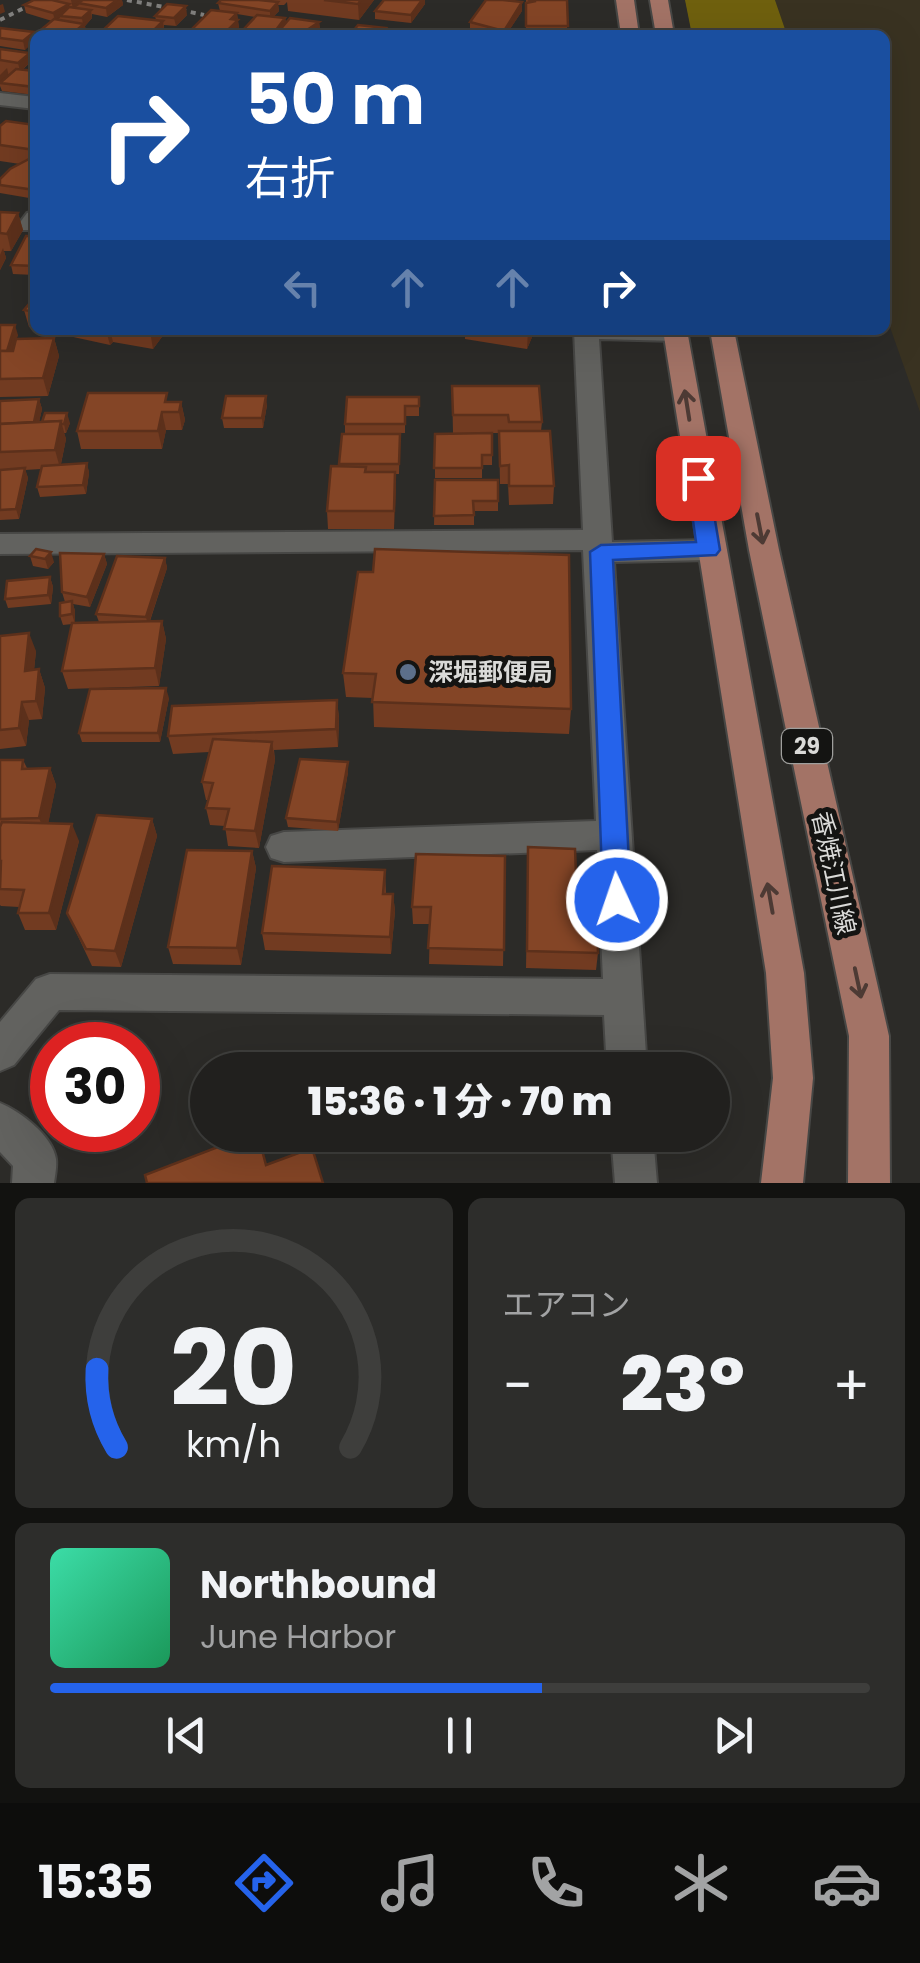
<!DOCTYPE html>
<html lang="ja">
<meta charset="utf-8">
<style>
:root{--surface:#21201e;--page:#2d2d2b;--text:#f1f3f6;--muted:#a2a3a4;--line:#3e3e3c;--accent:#2563eb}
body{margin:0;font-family:Poppins,"Noto Sans JP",sans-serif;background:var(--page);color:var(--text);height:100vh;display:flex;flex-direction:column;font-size:38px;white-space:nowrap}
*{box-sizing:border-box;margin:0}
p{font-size:32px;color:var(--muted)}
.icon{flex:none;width:55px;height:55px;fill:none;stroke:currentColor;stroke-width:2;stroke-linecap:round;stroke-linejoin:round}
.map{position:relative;height:1183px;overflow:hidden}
.panel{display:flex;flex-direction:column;gap:15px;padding:15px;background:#121210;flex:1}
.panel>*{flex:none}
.guide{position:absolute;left:30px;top:30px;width:860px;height:305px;border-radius:15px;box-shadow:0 10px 40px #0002,0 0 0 2px var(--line);background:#1a4fa0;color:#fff;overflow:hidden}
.speed{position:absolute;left:30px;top:1022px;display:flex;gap:20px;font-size:50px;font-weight:700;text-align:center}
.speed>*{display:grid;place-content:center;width:130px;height:130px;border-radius:50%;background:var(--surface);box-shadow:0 10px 40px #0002,0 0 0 2px var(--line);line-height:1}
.speed .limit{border:15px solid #d22;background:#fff;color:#111}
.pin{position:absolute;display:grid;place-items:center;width:85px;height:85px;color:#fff;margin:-42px;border-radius:20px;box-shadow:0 5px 15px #0006}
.me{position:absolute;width:110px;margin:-55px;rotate:357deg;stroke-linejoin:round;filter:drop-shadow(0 0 8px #0008)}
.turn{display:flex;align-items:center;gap:35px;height:210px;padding:0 50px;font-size:45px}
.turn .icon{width:130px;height:130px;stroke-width:2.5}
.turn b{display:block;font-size:70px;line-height:85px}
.lanes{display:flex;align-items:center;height:95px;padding:0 50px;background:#0003;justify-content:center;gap:50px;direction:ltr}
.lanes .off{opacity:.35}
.big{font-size:75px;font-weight:800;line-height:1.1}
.panel .tile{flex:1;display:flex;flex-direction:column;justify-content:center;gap:15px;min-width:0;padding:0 35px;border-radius:15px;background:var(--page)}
.panel .dial{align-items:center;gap:0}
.dial svg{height:260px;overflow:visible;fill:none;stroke:var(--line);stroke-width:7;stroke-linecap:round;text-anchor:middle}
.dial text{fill:var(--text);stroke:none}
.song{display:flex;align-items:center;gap:30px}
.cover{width:120px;height:120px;border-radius:15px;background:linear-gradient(135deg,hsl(160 70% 55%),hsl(150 70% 35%))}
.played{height:10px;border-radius:5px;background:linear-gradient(90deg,var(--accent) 60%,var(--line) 60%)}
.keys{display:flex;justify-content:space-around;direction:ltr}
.heat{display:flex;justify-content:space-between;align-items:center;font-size:55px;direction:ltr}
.panel .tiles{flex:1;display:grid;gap:15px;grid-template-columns:1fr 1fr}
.tile:last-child{grid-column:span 2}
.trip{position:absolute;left:190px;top:1052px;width:540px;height:100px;border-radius:50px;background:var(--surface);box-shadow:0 10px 40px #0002,0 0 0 2px var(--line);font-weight:800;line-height:100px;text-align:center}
.tabs{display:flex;height:160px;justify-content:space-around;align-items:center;background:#0d0d0c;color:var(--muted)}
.tabs .icon{width:70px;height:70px}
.tabs .selected{color:var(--accent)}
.tabs b{font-size:45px;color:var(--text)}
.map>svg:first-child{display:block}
.industrial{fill:#393221}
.forest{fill:#6f600e}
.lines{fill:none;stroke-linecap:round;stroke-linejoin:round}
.minor-casing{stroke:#474745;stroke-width:4}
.primary-casing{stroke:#474745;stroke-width:4}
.path{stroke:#807f7d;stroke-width:4;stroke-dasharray:5 5;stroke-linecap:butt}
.minor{fill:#62625f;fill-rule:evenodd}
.primary{fill:#a37366;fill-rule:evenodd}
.wall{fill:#723b21}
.shaded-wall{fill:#5c301b}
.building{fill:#844526;stroke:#5c301b;stroke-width:2.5}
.oneway{stroke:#4d3a34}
.route{fill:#2563eb;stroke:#184099;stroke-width:2.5}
.service-dot{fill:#5c6f8a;stroke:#141412;stroke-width:4}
.labels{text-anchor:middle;stroke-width:10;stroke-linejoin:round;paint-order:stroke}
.shield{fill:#141412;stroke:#9f9f9d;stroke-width:2.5}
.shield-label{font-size:22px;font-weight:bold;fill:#dadad8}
.poi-label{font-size:25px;font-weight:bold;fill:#dadad8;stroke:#141412;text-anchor:start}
.street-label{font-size:25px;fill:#dadad8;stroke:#141412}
</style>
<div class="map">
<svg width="920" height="1183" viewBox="0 0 920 1183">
<rect width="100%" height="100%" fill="#2c2b28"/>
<path class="industrial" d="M775 0H920V412L885 313V35H787Z"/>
<path class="forest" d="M685 0H775L787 35H692Z"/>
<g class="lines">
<g class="minor-casing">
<g id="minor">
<path d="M0 93 35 97V109L0 105Z"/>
<path d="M35 211V230H21L18 225 27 213Z"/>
<path d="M574 330H686L688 334 676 341 599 339 612 542 709 540 719 543 724 550 719 557 709 560 614 562 647 1070H607L604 1015 59 1010 14 1065 0 1071V1022L36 979 50 974 603 979 597 850 284 862 271 858 266 847 271 836 284 832 596 821 583 550 0 554V534L583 530Z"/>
<path d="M0 1103C20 1111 53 1136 56 1159 57 1166 55 1176 54 1183H12L13 1166 0 1152Z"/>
<path d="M611 1135H653L657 1183H615Z"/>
</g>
</g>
<g class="primary-casing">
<g id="primary">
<path d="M616 0H634L639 35H621Z"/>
<path d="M650 0H668L674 35H656Z"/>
<path d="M663 330H687L804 973 813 1078 803 1183H761L773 1078 766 973Z"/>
<path d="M710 330H734L779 550 889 1036 890 1183H848L849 1036 749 550Z"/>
</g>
</g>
<g class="path">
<path d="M127 0 169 8"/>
<path d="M181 10 204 15"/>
<path d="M0 20 40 0"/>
</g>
<use href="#minor" class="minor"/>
<use href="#primary" class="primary"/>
</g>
<g class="wall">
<path d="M34 0H122L123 5 107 17 92 14V18L85 26 86 32 83 35H43L42 29 52 21 26 13 24 5Z"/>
<path d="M221 0H374L359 20 288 11 287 2 284 5H278L279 11 273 17 285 18 286 23 319 22 320 30 313 35H244L243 30 255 17 237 14 239 28 233 35H193L192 29 220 11 218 3Z"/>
<path d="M384 0H425V4L411 23 375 19V11Z"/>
<rect x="526" y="0" width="41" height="35"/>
<path d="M522 11 506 35H488L470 31V22Z"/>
<path d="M187 15 176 26 164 25V29L159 35H98L156 20 155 16Z"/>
<path d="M0 28 34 32 25 50 0 46Z"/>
<path d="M0 49 32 61 22 70 31 71 30 66 35 61V95L2 91 0 86Z"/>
<path d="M35 125V199L0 193V179L20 164 0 161V126Z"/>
<path d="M0 212 18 213 23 230 11 251H4L6 258 0 270Z"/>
<path d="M35 236V275L13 274 11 265Z"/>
<path d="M35 287V329L29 327 24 310 32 300 30 292Z"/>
<path d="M0 325 18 335 16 339 54 338 59 356 48 396 0 397Z"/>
<path d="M41 330H167L153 349 113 342 110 345Z"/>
<path d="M404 330H436L433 335Z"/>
<path d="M465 330H535L527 349 465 339Z"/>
<path d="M452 386 542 422 541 431 554 486 553 504 509 505 508 484H500L499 433H453Z"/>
<path d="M419 397V416H405V433L345 434V424Z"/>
<path d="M39 399 42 409 39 422 70 423 66 433H64L66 439 61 464 87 463 89 473 86 494 40 497 37 487 41 469 25 470 28 478 19 519 0 520V401Z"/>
<path d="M169 402H181L185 420 182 430H166L162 449H81L77 431Z"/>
<path d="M267 405 263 428H224L222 418Z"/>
<path d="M342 434H400L399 474H395L394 529H328L327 511 339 466Z"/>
<path d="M435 434 492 455V465H482V478H435Z"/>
<path d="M435 480H498V511H474V525H434Z"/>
<path d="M104 554 107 564 90 607 73 604 75 611V623L99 622 96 614 165 558 167 568 150 621H162L166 639 159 686 68 689 62 671 72 624 63 625 60 616 65 602 62 592Z"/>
<path d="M30 556 54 562 48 569 33 566Z"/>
<path d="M358 572 571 709 569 734 374 727 373 698 346 697 343 673Z"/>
<path d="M50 577 53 587 51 604 8 608 5 599Z"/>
<path d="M0 636 36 651 34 670 39 669 45 688 42 719 29 720 26 746 0 749Z"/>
<path d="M169 698 160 742H82L79 733Z"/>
<path d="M337 700 339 718 338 747 274 750 275 760 259 848 228 846 225 826 210 825 206 808 208 800H206L202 782 209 752 173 754 168 736Z"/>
<path d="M0 760H23L27 768H50L56 785 48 823 79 841 56 930H25L18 913 19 907 1 906 0 905Z"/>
<path d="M348 772 338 831 288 827 286 818Z"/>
<path d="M152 819 157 836 121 967 92 966 67 913Z"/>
<path d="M528 847 576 874 598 953 596 970 526 968Z"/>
<path d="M252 851 256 868 241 965 173 964 168 947Z"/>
<path d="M505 856 503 966 429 964 430 924H413L412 907Z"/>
<path d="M385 870 386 894H393L395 911 391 954 265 950 262 933Z"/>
</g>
<g class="shaded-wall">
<path d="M71 0H87L78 3 79 5 73 9Z"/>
<path d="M117 0H122L123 5 107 17 106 8Z"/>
<path d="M361 0H374L359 20 358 4Z"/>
<path d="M422 0H425V4L411 23V15Z"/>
<path d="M278 2 279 11 270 20V11Z"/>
<path d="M522 2V11L506 35H504V31Z"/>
<path d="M3 4 5 12 0 14V5Z"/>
<path d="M69 4 70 13 60 16V18L55 21 53 13Z"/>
<path d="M186 6 187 15 176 26 174 18Z"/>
<path d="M91 10 92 18 85 26 86 32 83 35H72L83 25 82 18Z"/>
<path d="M237 13 239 28 233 35H227L231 19Z"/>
<path d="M285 18 286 26 279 31V35H273Z"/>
<path d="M163 21 164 29 159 35H149Z"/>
<path d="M319 22 320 30 313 35H302Z"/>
<path d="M34 32 35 41 25 50 23 41Z"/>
<path d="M30 53 32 61 20 71 18 63Z"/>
<path d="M7 68 9 77 0 83V75Z"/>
<path d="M18 213 23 230 11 251 7 234Z"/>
<path d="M3 248 6 258 0 270V255Z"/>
<path d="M15 325 18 335 9 364 6 354Z"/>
<path d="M106 330H110L113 342 110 345Z"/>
<path d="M151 330H167L153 349 150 331Z"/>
<path d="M528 330H535L527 349Z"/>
<path d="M54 338 59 356 48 396 43 378Z"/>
<path d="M266 396 267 405 263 428 262 418Z"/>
<path d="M39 399 42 409 36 436 34 426Z"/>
<path d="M181 402 185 420 182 430 179 412Z"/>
<path d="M162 412 166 430 162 449 158 431Z"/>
<path d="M67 413 70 423 66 433 64 424Z"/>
<path d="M61 421 66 439 60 468 55 450Z"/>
<path d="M87 463 89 473 86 494 83 485Z"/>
<path d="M25 468 28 478 19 519 16 509Z"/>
<path d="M395 472 396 490 394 529V511Z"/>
<path d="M51 552 54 562 48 569 45 559Z"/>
<path d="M104 554 107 564 90 607 87 597Z"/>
<path d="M165 558 167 568 148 626 146 617Z"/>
<path d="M50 577 53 587 51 604 48 595Z"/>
<path d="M72 601 75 611V624L72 614Z"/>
<path d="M162 621 166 639 159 686 155 668Z"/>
<path d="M29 633 36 651 32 689 25 671Z"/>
<path d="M39 669 45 688 42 719 36 701Z"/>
<path d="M166 688 169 698 160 742 158 733Z"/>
<path d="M337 700 339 718 338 747 336 729Z"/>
<path d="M22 702 29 720 26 746 19 728Z"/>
<path d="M272 742 275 760 259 848 255 831Z"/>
<path d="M348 762V772L338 831 337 822Z"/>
<path d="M50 768 56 785 46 835 39 818Z"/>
<path d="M152 819 157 836 121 967 115 951Z"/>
<path d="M72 824 79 841 56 930 49 913Z"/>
<path d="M252 851 256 868 241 965 237 948Z"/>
<path d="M393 894 395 911 391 954 390 937Z"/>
</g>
<g class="building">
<path d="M34 0H52L69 4 53 13 24 5Z"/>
<path d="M83 0H117L106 8 78 3Z"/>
<path d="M221 0H259L278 2 270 11 218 3Z"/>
<path d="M324 0H361L358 4Z"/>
<path d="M384 0H422L411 15 375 11Z"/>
<path d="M486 0H503L522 2 504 31 470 22Z"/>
<path d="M528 0H567L568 26H526V3L536 1Z"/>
<path d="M167 4 186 6 174 18 155 16Z"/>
<path d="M69 7 91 10 82 18 60 16Z"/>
<path d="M211 10 237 13 231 19 238 20 226 32 192 29Z"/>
<path d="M257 15 285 18 273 34 243 30Z"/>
<path d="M118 16 163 21 149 35H98Z"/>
<path d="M290 18 319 22 301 34 279 31Z"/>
<path d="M54 19 84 24 72 34 42 29Z"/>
<path d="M358 25 386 28 383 32 395 34 394 35H350Z"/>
<path d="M0 28 34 32 23 41 0 38Z"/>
<path d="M0 49 30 53 18 63 0 60Z"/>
<path d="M16 69 35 71V87L0 83Z"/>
<path d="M6 121 35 125V150L0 145V126Z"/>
<path d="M29 159 35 160V190L0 185V179L10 169Z"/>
<path d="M0 212 18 213 7 234 0 233Z"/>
<path d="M26 236H35V266L11 265Z"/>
<path d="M35 297V312L24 310Z"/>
<path d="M0 325H15L7 351H0Z"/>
<path d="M54 338 43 378 0 379V351H13L16 339Z"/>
<path d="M452 386H539L542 422H509L508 415H453Z"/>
<path d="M88 393H167L165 402H181L179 412H162L158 431H77Z"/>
<path d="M226 396H266L262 418H222Z"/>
<path d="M347 397H419V406H405V424H345Z"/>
<path d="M39 399 34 422 0 424V401Z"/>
<path d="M45 413H67L64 424H61V421L42 422Z"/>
<path d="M61 421 55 450 0 452V424Z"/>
<path d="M499 431H550L554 486H509V465L500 466Z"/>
<path d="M492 433V455H482V468H434L435 434Z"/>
<path d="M342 434H400L399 464H339Z"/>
<path d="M87 463 83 485 37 487 42 466Z"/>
<path d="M331 466 366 467 365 472H395L394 511H327Z"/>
<path d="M25 468 16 509 0 510V470Z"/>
<path d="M435 480H498V501H473L474 515 434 516Z"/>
<path d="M36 549 51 552 45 559 30 556Z"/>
<path d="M375 549 569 555 571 709 372 702 376 674 343 673 358 572H373Z"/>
<path d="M60 553 104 554 87 597 62 592Z"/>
<path d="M117 556 165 558 146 617 96 614Z"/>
<path d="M50 577 48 595 5 599 7 581Z"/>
<path d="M72 601V614L60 616V603Z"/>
<path d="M162 621 155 668 62 671 72 623Z"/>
<path d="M29 633 25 671 39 669 36 701 22 702 19 728 0 730V636Z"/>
<path d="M166 688 158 733H79L90 689Z"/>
<path d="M337 700 336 729 168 736 172 706Z"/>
<path d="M213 739 272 742 255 831 224 829 229 809 206 808 213 783 202 782Z"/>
<path d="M300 759 348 762 337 822 286 818Z"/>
<path d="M0 760H23L22 769 50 768 39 818 0 819Z"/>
<path d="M97 815 152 819 115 951 86 949 67 913Z"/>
<path d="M2 822 72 824 49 913H18L24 890 0 889 1 861H0V827Z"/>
<path d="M528 847 575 849 576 874 595 875 598 953 527 951Z"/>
<path d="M187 850 252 851 237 948 168 947Z"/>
<path d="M416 854 505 856 504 950 428 948 431 907H412Z"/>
<path d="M272 866 385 870 383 894H393L390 937 262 933Z"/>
<path d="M249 1135H258L266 1165 312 1148 323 1183H147L145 1175Z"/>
</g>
<defs><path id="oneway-shaft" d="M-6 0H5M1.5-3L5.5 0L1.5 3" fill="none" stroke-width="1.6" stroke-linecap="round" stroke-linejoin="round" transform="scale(2.5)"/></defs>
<g class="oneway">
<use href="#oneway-shaft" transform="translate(687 405) rotate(-99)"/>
<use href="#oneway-shaft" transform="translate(760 529) rotate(79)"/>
<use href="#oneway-shaft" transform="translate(770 898) rotate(-100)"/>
<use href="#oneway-shaft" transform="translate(858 983) rotate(78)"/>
</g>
<path class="route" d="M698 471 708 478 720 550 716 555 613 560 631 900 627 908 617 912 607 908 603 900 590 552 601 545 696 542 687 478Z"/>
<circle class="service-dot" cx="408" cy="672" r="10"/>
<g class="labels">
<rect class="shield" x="782" y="729" width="50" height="34" rx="8"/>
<g class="shield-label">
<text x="807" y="754">29</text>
</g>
<g class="poi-label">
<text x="428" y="681">深堀郵便局</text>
</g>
<g class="street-label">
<text transform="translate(834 873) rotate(78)" y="9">香焼江川線</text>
</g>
</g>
</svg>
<div class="speed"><div class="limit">30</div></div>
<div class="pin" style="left:698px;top:478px;background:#d93025"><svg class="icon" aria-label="arrive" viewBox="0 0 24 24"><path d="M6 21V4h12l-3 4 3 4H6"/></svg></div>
<svg class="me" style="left:617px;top:900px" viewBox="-20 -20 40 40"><circle r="17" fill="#2563eb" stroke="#fff" stroke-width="3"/><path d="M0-11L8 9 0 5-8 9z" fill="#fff"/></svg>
<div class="trip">15:36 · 1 分 · 70 m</div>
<div class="guide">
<div class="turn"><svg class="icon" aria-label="right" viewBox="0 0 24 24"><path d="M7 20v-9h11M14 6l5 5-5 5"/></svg><div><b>50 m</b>右折</div></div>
<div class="lanes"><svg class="icon off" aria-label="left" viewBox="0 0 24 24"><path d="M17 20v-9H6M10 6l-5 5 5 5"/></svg><svg class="icon off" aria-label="ahead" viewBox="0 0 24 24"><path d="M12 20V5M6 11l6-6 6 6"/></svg><svg class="icon off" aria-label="ahead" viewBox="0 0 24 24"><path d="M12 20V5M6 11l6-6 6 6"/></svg><svg class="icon" aria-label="right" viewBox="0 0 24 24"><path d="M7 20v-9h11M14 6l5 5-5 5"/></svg></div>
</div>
</div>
<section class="panel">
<div class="tiles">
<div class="tile dial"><svg viewBox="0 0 100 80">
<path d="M14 69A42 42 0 1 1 86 69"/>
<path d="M14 69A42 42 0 0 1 8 45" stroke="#2563eb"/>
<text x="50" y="56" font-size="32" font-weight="700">20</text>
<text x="50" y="72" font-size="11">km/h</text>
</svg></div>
<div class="tile"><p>エアコン</p>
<div class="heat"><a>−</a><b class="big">23°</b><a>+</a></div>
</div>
<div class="tile">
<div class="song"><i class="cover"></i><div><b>Northbound</b><p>June Harbor</p></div></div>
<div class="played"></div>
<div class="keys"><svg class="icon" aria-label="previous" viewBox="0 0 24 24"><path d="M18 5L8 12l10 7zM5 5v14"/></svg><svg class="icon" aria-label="pause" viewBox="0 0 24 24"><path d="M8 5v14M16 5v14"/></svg><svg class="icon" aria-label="next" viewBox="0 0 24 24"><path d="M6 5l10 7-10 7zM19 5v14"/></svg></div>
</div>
</div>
</section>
<nav class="tabs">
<b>15:35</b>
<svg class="icon selected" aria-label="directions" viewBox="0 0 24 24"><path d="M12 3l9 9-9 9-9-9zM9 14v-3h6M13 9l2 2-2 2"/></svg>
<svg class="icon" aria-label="music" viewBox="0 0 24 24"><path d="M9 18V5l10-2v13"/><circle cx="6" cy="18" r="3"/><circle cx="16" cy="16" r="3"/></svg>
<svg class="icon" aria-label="phone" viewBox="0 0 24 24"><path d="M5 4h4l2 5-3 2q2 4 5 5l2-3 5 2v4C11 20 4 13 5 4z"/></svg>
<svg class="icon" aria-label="climate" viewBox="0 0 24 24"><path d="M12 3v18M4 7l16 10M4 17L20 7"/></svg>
<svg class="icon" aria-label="car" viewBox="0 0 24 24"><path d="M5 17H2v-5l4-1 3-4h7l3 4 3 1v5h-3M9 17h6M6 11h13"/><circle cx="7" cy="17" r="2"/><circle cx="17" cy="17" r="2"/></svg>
</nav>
